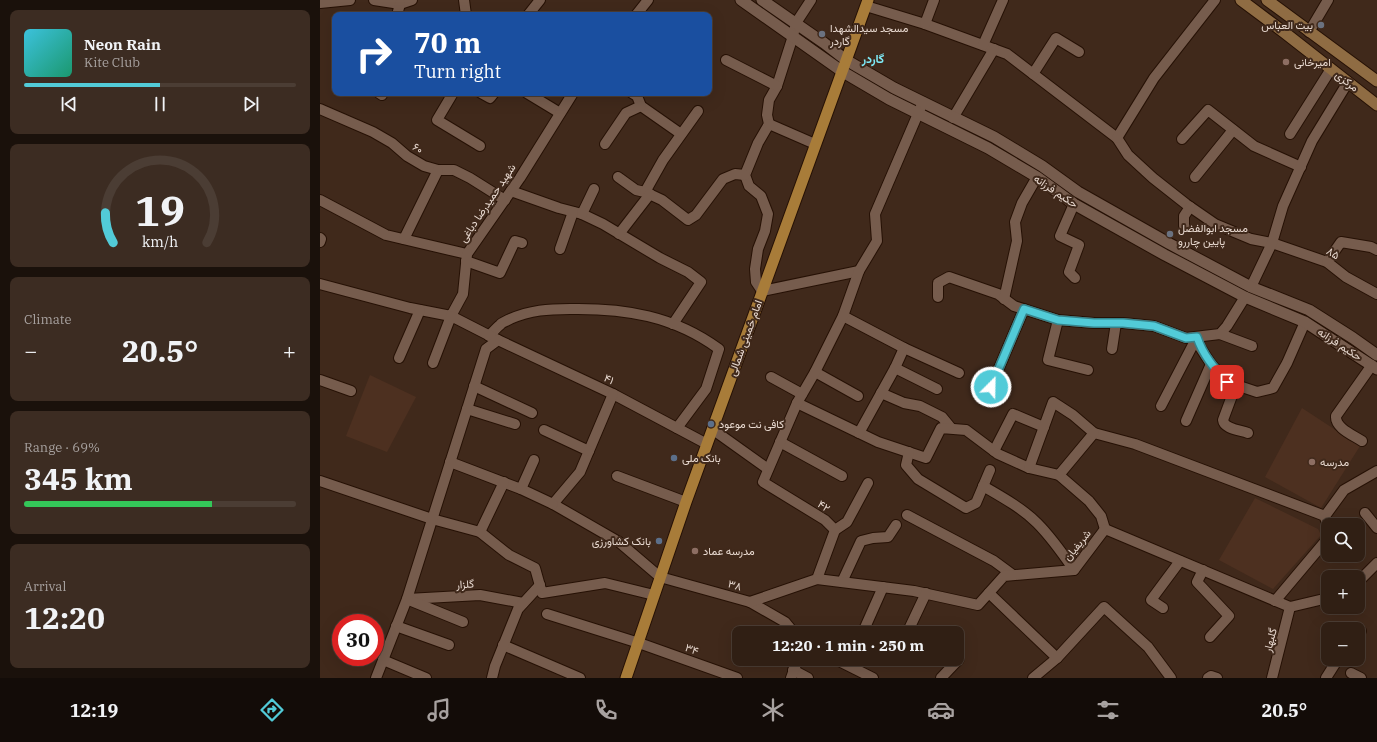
<!DOCTYPE html>
<meta charset="utf-8">
<style>
:root{--surface:#301f14;--page:#3c2c22;--text:#f1f3f6;--muted:#a8a2a0;--line:#4b3d34;--accent:#52cbd8}
body{margin:0;font-family:"IBM Plex Serif",Vazirmatn,serif;background:var(--page);color:var(--text);height:100vh;display:flex;flex-direction:column;font-size:15px;white-space:nowrap}
*{box-sizing:border-box;margin:0}
p{font-size:13px;color:var(--muted)}
.icon{flex:none;width:22px;height:22px;fill:none;stroke:currentColor;stroke-width:2;stroke-linecap:round;stroke-linejoin:round}
.map{position:relative;flex:1;overflow:hidden}
.drawer{display:flex;flex-direction:column;gap:10px;padding:10px;background:#1a110b;width:320px}
.drawer>*{flex:none}
.top-card{position:absolute;left:12px;top:12px;width:380px;height:84px;border-radius:8px;box-shadow:0 4px 16px #0002,0 0 0 1px var(--line);background:#1a4fa0;color:#fff;overflow:hidden}
.fabs{position:absolute;left:1001px;top:518px;display:grid;gap:8px}
.fabs a{display:grid;place-items:center;width:44px;height:44px;border-radius:8px;background:var(--surface);box-shadow:0 4px 16px #0002,0 0 0 1px var(--line);font-size:20px}
.speed{position:absolute;left:12px;top:614px;display:flex;gap:8px;font-size:20px;font-weight:700;text-align:center}
.speed>*{display:grid;place-content:center;width:52px;height:52px;border-radius:50%;background:var(--surface);box-shadow:0 4px 16px #0002,0 0 0 1px var(--line);line-height:1}
.speed .limit{border:6px solid #d22;background:#fff;color:#111}
.pin{position:absolute;display:grid;place-items:center;width:34px;height:34px;color:#fff;margin:-17px;border-radius:8px;box-shadow:0 2px 6px #0006}
.me{position:absolute;width:44px;margin:-22px;rotate:23deg;stroke-linejoin:round;filter:drop-shadow(0 0 3px #0008)}
.turn{display:flex;align-items:center;gap:14px;height:84px;padding:0 16px;font-size:18px}
.turn .icon{width:52px;height:52px;stroke-width:2.5}
.turn b{display:block;font-size:28px;line-height:34px}
.big{font-size:30px;font-weight:800;line-height:1.1}
.drawer .widget{flex:1;display:flex;flex-direction:column;justify-content:center;gap:6px;min-width:0;padding:0 14px;border-radius:8px;background:var(--page)}
.drawer .dial{align-items:center;gap:0}
.dial svg{height:104px;overflow:visible;fill:none;stroke:var(--line);stroke-width:7;stroke-linecap:round;text-anchor:middle}
.dial text{fill:var(--text);stroke:none}
.song{display:flex;align-items:center;gap:12px}
.cover{width:48px;height:48px;border-radius:6px;background:linear-gradient(135deg,hsl(190 70% 55%),hsl(160 70% 35%))}
.played{height:4px;border-radius:2px;background:linear-gradient(90deg,var(--accent) 50%,var(--line) 50%)}
.keys{display:flex;justify-content:space-around;direction:ltr}
.heat{display:flex;justify-content:space-between;align-items:center;font-size:22px;direction:ltr}
.charge{height:6px;border-radius:3px;background:linear-gradient(90deg,#34c759 69%,var(--line) 0)}
.trip{position:absolute;left:412px;top:626px;width:232px;height:40px;border-radius:8px;background:var(--surface);box-shadow:0 4px 16px #0002,0 0 0 1px var(--line);font-weight:800;line-height:40px;text-align:center}
.tab-bar{display:flex;height:64px;justify-content:space-around;align-items:center;background:#130c08;color:var(--muted)}
.tab-bar .icon{width:28px;height:28px}
.tab-bar .active{color:var(--accent)}
.tab-bar b{font-size:18px;color:var(--text)}
main{display:flex;flex:1;min-height:0}
.map>svg:first-child{display:block}
.built{fill:#4d3020}
.lines{fill:none;stroke-linecap:round;stroke-linejoin:round}
.minor-casing{stroke:#261105;stroke-width:12}
.tertiary-casing{stroke:#261105;stroke-width:13}
.secondary-casing{stroke:#261105;stroke-width:13}
.primary-casing{stroke:#261105;stroke-width:13}
.minor{stroke:#765c4d;stroke-width:10}
.tertiary{stroke:#765c4d;stroke-width:11}
.secondary{stroke:#8f6c43;stroke-width:11}
.primary{stroke:#a87c39;stroke-width:11}
.route-casing{stroke:#35848c;stroke-width:10}
.route{stroke:#52cbd8;stroke-width:7}
.worship-dot{fill:#6b7280;stroke:#40291b;stroke-width:1.5}
.education-dot{fill:#8d6e63;stroke:#40291b;stroke-width:1.5}
.service-dot{fill:#5c6f8a;stroke:#40291b;stroke-width:1.5}
.labels{text-anchor:middle;stroke-width:4;stroke-linejoin:round;paint-order:stroke}
.poi-label{font-size:11px;fill:#e8d9d0;stroke:#40291b;text-anchor:start}
.street-label{font-size:11px;fill:#e8d9d0;stroke:#40291b}
.neighbourhood-label{font-size:12px;font-weight:bold;fill:#7ee9f5;stroke:#40291b}
</style>
<main>
<section class="drawer">
<div class="widget">
<div class="song"><i class="cover"></i><div><b>Neon Rain</b><p>Kite Club</p></div></div>
<div class="played"></div>
<div class="keys"><svg class="icon" aria-label="previous" viewBox="0 0 24 24"><path d="M18 5L8 12l10 7zM5 5v14"/></svg><svg class="icon" aria-label="pause" viewBox="0 0 24 24"><path d="M8 5v14M16 5v14"/></svg><svg class="icon" aria-label="next" viewBox="0 0 24 24"><path d="M6 5l10 7-10 7zM19 5v14"/></svg></div>
</div>
<div class="widget dial"><svg viewBox="0 0 100 80">
<path d="M14 69A42 42 0 1 1 86 69"/>
<path d="M14 69A42 42 0 0 1 8 46" stroke="#52cbd8"/>
<text x="50" y="56" font-size="32" font-weight="700">19</text>
<text x="50" y="72" font-size="11">km/h</text>
</svg></div>
<div class="widget"><p>Climate</p>
<div class="heat"><a>−</a><b class="big">20.5°</b><a>+</a></div>
</div>
<div class="widget"><p>Range · 69%</p><b class="big">345 km</b><div class="charge"></div></div>
<div class="widget"><p>Arrival</p><b class="big">12:20</b></div>
</section>
<div class="map">
<svg width="1057" height="678" viewBox="0 0 1057 678">
<rect width="100%" height="100%" fill="#40291b"/>
<g class="built">
<path d="M50 375 96 397 67 452 26 436Z"/>
<path d="M982 408 1040 446 1001 508 945 477Z"/>
<path d="M935 498 998 529 1001 535 953 589 899 560Z"/>
</g>
<g class="lines">
<g class="minor-casing">
<g id="minor">
<path d="M54 0 80 4 92 0"/>
<path d="M144 0 146 15"/>
<path d="M491 0 476 23 473 36 457 86 449 100 447 115 449 124 438 143 425 175 429 186 441 196 448 214 445 231 438 249 435 269 436 282 442 291 539 271"/>
<path d="M0 3 30 0"/>
<path d="M546 6 605 24 687 54 797 138 808 155 833 178 866 204 895 224 931 239 952 243 1007 262 1026 277 1057 294"/>
<path d="M77 15 80 4"/>
<path d="M208 15 220 0"/>
<path d="M316 15 328 0"/>
<path d="M605 24 614 0"/>
<path d="M989 32 1008 0"/>
<path d="M663 45 683 0"/>
<path d="M406 60 457 86"/>
<path d="M713 74 736 38 759 52"/>
<path d="M59 93 62 95"/>
<path d="M133 93 117 120 160 146"/>
<path d="M161 93 170 98 174 93"/>
<path d="M207 93 240 113"/>
<path d="M312 93 317 96 321 106 361 134"/>
<path d="M0 109 53 132 72 143 87 156 104 166 118 170H134L150 178 185 200"/>
<path d="M633 118 674 49"/>
<path d="M449 124 495 144"/>
<path d="M970 134 1011 69"/>
<path d="M797 138 834 78 895 0"/>
<path d="M862 139 888 110 934 146 981 167"/>
<path d="M285 144 306 113 321 106"/>
<path d="M298 177 316 190 325 192 342 200 368 220 376 215 403 179 415 174 425 175"/>
<path d="M875 177 913 130"/>
<path d="M191 191 239 208 262 214 283 224 340 258 368 272 381 282 353 324"/>
<path d="M325 192 343 160 378 111"/>
<path d="M0 200 66 235 147 254 200 178 253 93"/>
<path d="M754 204 740 236 759 245 749 272 755 278"/>
<path d="M262 214 274 189"/>
<path d="M864 226V216L870 207"/>
<path d="M299 234 330 194"/>
<path d="M0 238 1 239 0 242"/>
<path d="M84 239 118 170"/>
<path d="M240 249 253 212"/>
<path d="M146 261 180 273 195 241 202 243"/>
<path d="M1007 262 1021 242 1051 247 1057 250"/>
<path d="M0 284 90 308 131 316 143 294 147 254"/>
<path d="M931 287 952 243 963 206 992 141 1028 82"/>
<path d="M618 297V283L629 277 678 294 694 306 738 320 774 323H803L834 326 866 338 900 334 907 326 925 297"/>
<path d="M684 299 697 241 695 222 702 203 717 177"/>
<path d="M523 316 584 348 639 373"/>
<path d="M738 320 728 360 768 370"/>
<path d="M900 334 932 346"/>
<path d="M169 336C173 332 176 328 180 325 182 322 187 321 190 319 211 310 228 309 250 309 305 308 354 316 399 349L386 389 357 428"/>
<path d="M877 337 880 347 891 364 907 382 937 392 953 388 967 363 985 322"/>
<path d="M792 349 796 323"/>
<path d="M79 358 100 310"/>
<path d="M113 363 131 316 178 340 293 394 387 444"/>
<path d="M575 368 617 389"/>
<path d="M495 372 538 396"/>
<path d="M451 377 482 394"/>
<path d="M0 380 31 391"/>
<path d="M916 385 903 420C904 429 920 430 928 433"/>
<path d="M154 386 212 413"/>
<path d="M671 387 704 309"/>
<path d="M561 393 584 403 600 406 622 417 631 428"/>
<path d="M293 394 260 472 233 504 299 542 340 577 430 602 465 622 474 633"/>
<path d="M477 403 558 442 606 458 621 428 646 430 678 454 709 468 739 475 774 433 815 444 1005 516"/>
<path d="M841 406 877 337"/>
<path d="M147 409 195 424"/>
<path d="M866 421 891 364"/>
<path d="M392 429 448 469"/>
<path d="M224 430 269 451"/>
<path d="M539 433 575 368 584 348"/>
<path d="M1042 441C1033 435 1015 428 1016 416L1052 365"/>
<path d="M460 442 522 476"/>
<path d="M674 451 693 414 724 427"/>
<path d="M589 452 586 465 598 479 646 508 656 503 670 470"/>
<path d="M130 462 201 489 233 504"/>
<path d="M709 468 733 402 753 415 774 433"/>
<path d="M739 475 769 501 781 516 785 529"/>
<path d="M297 476 366 502"/>
<path d="M0 481 112 519 160 532 189 555 215 568 222 593 285 583 334 595"/>
<path d="M663 486C682 497 702 508 717 523 731 537 743 554 754 570"/>
<path d="M201 489 214 460"/>
<path d="M1045 513 1057 528"/>
<path d="M587 515 674 561 693 575"/>
<path d="M515 530 527 522 548 483"/>
<path d="M1008 531 1005 516 1024 490 1057 471"/>
<path d="M160 532 184 482"/>
<path d="M883 570 877 582 909 616 890 637"/>
<path d="M497 579 515 530 505 520 443 482 477 403 495 372 523 316 539 271 557 241 555 214 603 102"/>
<path d="M522 582 541 541 553 538 568 537 576 525"/>
<path d="M1038 582 1057 563"/>
<path d="M669 593 737 658"/>
<path d="M87 599 160 595 203 603"/>
<path d="M89 600 143 622"/>
<path d="M955 601 1008 538"/>
<path d="M430 602 497 579 594 591 658 605 684 576 754 570 785 529 970 607 1008 598"/>
<path d="M843 608 831 600 860 561"/>
<path d="M227 614 319 643 417 678"/>
<path d="M76 626 129 645"/>
<path d="M543 632 563 587"/>
<path d="M595 633 589 629 606 593"/>
<path d="M1038 634 1041 631"/>
<path d="M183 645 260 678"/>
<path d="M515 659 553 678"/>
<path d="M63 660 106 678"/>
<path d="M473 670 488 678"/>
<path d="M1031 673 1041 678"/>
<path d="M56 678 87 599 166 349 178 340"/>
<path d="M172 678 175 666 198 609 220 585"/>
<path d="M471 678 478 659"/>
<path d="M621 678 639 659"/>
<path d="M713 678 737 658 784 607 828 647 851 678"/>
<path d="M888 678 891 676 897 678"/>
<path d="M952 678 970 607"/>
<path d="M1006 678 1018 659"/>
</g>
</g>
<g class="tertiary-casing">
<g id="tertiary">
<path d="M421 0 523 72 569 99 668 148 717 177 754 204 845 255 925 297 985 322 1057 369"/>
<path d="M442 0 504 43 526 60 574 88 674 137 722 166 758 192 850 244 931 287 989 310 1033 338 1057 355"/>
</g>
</g>
<g class="secondary-casing">
<g id="secondary">
<path d="M921 0 965 33 1057 105"/>
<path d="M947 0 1057 81"/>
</g>
</g>
<g class="primary-casing">
<path id="primary" d="M306 678 366 502 548 0"/>
</g>
<use href="#minor" class="minor"/>
<use href="#tertiary" class="tertiary"/>
<use href="#secondary" class="secondary"/>
<use href="#primary" class="primary"/>
</g>
<g class="lines">
<g class="route-casing">
<path id="route" d="M671 387 704 309 738 320 774 323H803L834 326 866 338 877 337C883 355 894 368 907 382"/>
</g>
<use href="#route" class="route"/>
</g>
<g class="worship-dot">
<circle cx="1001" cy="25" r="4"/>
<circle cx="502" cy="34" r="4"/>
<circle cx="850" cy="234" r="4"/>
</g>
<g class="education-dot">
<circle cx="966" cy="62" r="4"/>
<circle cx="992" cy="462" r="4"/>
<circle cx="375" cy="551" r="4"/>
</g>
<g class="service-dot">
<circle cx="391" cy="424" r="4"/>
<circle cx="354" cy="458" r="4"/>
<circle cx="339" cy="541" r="4"/>
</g>
<g class="labels">
<g class="poi-label">
<text x="993" y="29" text-anchor="end">بیت العباس</text>
<text x="510" y="32">مسجد سیدالشهدا<tspan x="510" dy="13">گاردر</tspan></text>
<text x="974" y="66">امیرخانی</text>
<text x="858" y="232">مسجد ابوالفضل<tspan x="858" dy="13">پایین چاررو</tspan></text>
<text x="399" y="428">کافی نت موعود</text>
<text x="362" y="462">بانک ملی</text>
<text x="1000" y="466">مدرسه</text>
<text x="331" y="545" text-anchor="end">بانک کشاورزی</text>
<text x="383" y="555">مدرسه عماد</text>
</g>
<g class="street-label">
<text transform="translate(1027 81) rotate(38)" y="4">مرکزی</text>
<text transform="translate(98 148) rotate(32)" y="4">۶۰</text>
<text transform="translate(736 191) rotate(34)" y="4">حکیم فرزانه</text>
<text transform="translate(167 203) rotate(-56)" y="4">شهید حمیدرضا دباغی</text>
<text transform="translate(1013 253) rotate(30)" y="4">۸۵</text>
<text transform="translate(425 338) rotate(-70)" y="4">امام خمینی شمالی</text>
<text transform="translate(1020 344) rotate(33)" y="4">حکیم فرزانه</text>
<text transform="translate(289 379) rotate(26)" y="4">۴۱</text>
<text transform="translate(504 506) rotate(33)" y="4">۴۲</text>
<text transform="translate(757 545) rotate(-51)" y="4">شریفیان</text>
<text transform="translate(145 584) rotate(-4)" y="4">گلزار</text>
<text transform="translate(415 585) rotate(15)" y="4">۳۸</text>
<text transform="translate(950 640) rotate(-75)" y="4">گلبهار</text>
<text transform="translate(372 649) rotate(20)" y="4">۳۴</text>
</g>
<g class="neighbourhood-label">
<text x="553" y="63">گاردر</text>
</g>
</g>
</svg>
<div class="fabs">
<a><svg class="icon" aria-label="search" viewBox="0 0 24 24"><circle cx="10" cy="10" r="6"/><path d="M15 15l6 6"/></svg></a>
<a>+</a>
<a>−</a>
</div>
<div class="speed"><div class="limit">30</div></div>
<div class="pin" style="left:907px;top:382px;background:#d93025"><svg class="icon" aria-label="arrive" viewBox="0 0 24 24"><path d="M6 21V4h12l-3 4 3 4H6"/></svg></div>
<svg class="me" style="left:671px;top:387px" viewBox="-20 -20 40 40"><circle r="17" fill="#52cbd8" stroke="#fff" stroke-width="3"/><path d="M0-11L8 9 0 5-8 9z" fill="#fff"/></svg>
<div class="trip">12:20 · 1 min · 250 m</div>
<div class="top-card">
<div class="turn"><svg class="icon" aria-label="right" viewBox="0 0 24 24"><path d="M7 20v-9h11M14 6l5 5-5 5"/></svg><div><b>70 m</b>Turn right</div></div>
</div>
</div>
</main>
<nav class="tab-bar">
<b>12:19</b>
<svg class="icon active" aria-label="directions" viewBox="0 0 24 24"><path d="M12 3l9 9-9 9-9-9zM9 14v-3h6M13 9l2 2-2 2"/></svg>
<svg class="icon" aria-label="music" viewBox="0 0 24 24"><path d="M9 18V5l10-2v13"/><circle cx="6" cy="18" r="3"/><circle cx="16" cy="16" r="3"/></svg>
<svg class="icon" aria-label="phone" viewBox="0 0 24 24"><path d="M5 4h4l2 5-3 2q2 4 5 5l2-3 5 2v4C11 20 4 13 5 4z"/></svg>
<svg class="icon" aria-label="climate" viewBox="0 0 24 24"><path d="M12 3v18M4 7l16 10M4 17L20 7"/></svg>
<svg class="icon" aria-label="car" viewBox="0 0 24 24"><path d="M5 17H2v-5l4-1 3-4h7l3 4 3 1v5h-3M9 17h6M6 11h13"/><circle cx="7" cy="17" r="2"/><circle cx="17" cy="17" r="2"/></svg>
<svg class="icon" aria-label="filters" viewBox="0 0 24 24"><path d="M4 7h16M4 17h16"/><circle cx="9" cy="7" r="2"/><circle cx="15" cy="17" r="2"/></svg>
<b>20.5°</b>
</nav>
